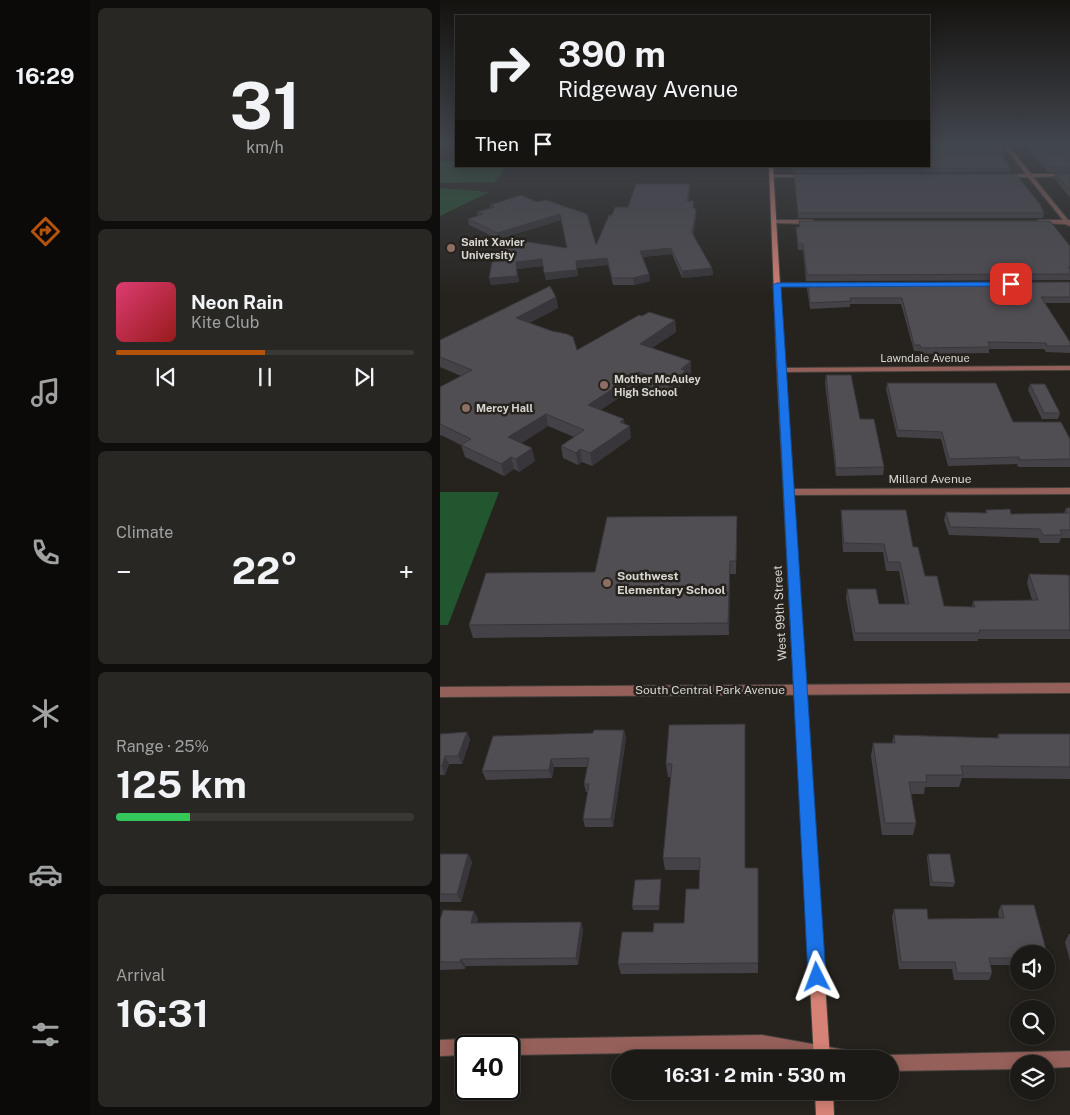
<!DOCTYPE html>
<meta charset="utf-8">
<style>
:root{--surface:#1c1a16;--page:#292723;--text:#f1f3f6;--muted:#a0a1a1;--line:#3a3835;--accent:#b45309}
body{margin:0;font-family:"Public Sans",sans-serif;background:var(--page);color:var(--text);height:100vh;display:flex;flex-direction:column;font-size:19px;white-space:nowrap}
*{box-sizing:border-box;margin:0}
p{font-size:16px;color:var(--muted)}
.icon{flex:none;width:28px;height:28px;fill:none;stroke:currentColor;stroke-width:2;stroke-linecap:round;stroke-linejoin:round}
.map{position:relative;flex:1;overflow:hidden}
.side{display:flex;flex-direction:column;gap:8px;padding:8px;background:#0f0e0c;width:350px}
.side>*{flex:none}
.hud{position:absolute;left:15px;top:15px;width:475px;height:152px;border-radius:0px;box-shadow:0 2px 12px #0003,0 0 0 1px var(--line);background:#1c1a16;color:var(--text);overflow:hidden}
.fabs{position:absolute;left:570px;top:945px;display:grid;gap:10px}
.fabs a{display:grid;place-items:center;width:45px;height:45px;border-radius:50%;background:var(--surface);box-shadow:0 2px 12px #0003,0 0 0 1px var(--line);font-size:25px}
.speed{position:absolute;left:15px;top:1035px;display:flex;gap:10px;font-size:25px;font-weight:700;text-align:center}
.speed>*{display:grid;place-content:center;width:65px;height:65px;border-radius:50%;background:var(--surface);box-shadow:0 2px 12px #0003,0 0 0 1px var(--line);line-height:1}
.speed .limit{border:2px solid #111;border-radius:8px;background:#fff;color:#111}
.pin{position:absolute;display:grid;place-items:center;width:42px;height:42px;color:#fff;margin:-21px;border-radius:10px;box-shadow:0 2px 8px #0006}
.me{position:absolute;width:55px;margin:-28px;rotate:357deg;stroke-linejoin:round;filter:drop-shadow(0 0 4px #0008)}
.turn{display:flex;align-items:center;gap:18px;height:105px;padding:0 20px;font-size:22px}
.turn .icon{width:65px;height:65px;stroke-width:2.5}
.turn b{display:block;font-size:35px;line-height:42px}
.then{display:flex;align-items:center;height:48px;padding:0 20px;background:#0003;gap:10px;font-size:19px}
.big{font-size:38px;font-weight:700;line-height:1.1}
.side .tile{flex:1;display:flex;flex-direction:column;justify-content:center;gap:8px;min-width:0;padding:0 18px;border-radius:8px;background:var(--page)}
.side .dial{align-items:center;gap:0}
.dial b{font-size:65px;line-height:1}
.song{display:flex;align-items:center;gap:15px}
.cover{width:60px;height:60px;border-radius:8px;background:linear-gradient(135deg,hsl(340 70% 55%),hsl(0 70% 35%))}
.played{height:5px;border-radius:2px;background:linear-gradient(90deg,var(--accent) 50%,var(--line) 50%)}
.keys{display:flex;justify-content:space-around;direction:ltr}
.heat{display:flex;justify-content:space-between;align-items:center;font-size:28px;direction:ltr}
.charge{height:8px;border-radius:4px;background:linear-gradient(90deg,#34c759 25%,var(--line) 0)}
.trip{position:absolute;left:171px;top:1050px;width:288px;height:50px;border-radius:25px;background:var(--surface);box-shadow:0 2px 12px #0003,0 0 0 1px var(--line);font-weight:700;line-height:50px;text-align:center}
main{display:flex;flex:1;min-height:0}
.dock{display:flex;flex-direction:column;width:90px;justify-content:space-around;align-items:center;background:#0b0a09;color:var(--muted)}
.dock .icon{width:35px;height:35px}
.dock .active{color:var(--accent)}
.dock b{font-size:22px;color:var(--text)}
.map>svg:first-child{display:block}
.green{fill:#22562e}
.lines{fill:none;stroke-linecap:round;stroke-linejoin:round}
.street-casing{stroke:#42403b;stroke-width:2}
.secondary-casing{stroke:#42403b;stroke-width:2}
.street{fill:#956059;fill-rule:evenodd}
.secondary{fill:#d68277;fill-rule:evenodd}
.wall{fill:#454247}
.shaded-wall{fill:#38363a}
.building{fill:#504d53;stroke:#38363a}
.route{fill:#1a73e8;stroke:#114b97}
.education-dot{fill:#8d6e63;stroke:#26231e;stroke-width:2}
.labels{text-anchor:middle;stroke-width:5;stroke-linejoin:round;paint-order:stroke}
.far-poi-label{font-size:11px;font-weight:bold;fill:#d7d6d2;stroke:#26231e;text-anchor:start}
.far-street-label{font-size:11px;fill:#d7d6d2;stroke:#26231e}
.street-label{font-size:12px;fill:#d7d6d2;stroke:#26231e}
.poi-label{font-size:12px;font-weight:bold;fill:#d7d6d2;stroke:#26231e;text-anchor:start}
</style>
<main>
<nav class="dock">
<b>16:29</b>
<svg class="icon active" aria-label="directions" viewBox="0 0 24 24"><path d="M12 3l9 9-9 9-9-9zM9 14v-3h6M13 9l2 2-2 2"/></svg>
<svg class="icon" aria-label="music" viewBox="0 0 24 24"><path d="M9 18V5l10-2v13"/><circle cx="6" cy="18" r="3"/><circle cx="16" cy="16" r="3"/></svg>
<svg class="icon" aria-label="phone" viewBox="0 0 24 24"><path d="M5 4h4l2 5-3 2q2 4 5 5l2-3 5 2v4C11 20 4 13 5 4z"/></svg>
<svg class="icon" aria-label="climate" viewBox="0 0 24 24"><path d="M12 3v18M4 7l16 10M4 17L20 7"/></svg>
<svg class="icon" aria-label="car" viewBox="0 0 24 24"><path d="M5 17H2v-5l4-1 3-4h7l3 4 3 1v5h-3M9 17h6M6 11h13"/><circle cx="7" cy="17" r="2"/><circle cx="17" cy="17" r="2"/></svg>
<svg class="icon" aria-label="filters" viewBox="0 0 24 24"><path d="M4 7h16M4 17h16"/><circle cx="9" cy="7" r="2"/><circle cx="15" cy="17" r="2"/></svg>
</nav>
<section class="side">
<div class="tile dial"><b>31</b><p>km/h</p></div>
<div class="tile">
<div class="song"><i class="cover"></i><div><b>Neon Rain</b><p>Kite Club</p></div></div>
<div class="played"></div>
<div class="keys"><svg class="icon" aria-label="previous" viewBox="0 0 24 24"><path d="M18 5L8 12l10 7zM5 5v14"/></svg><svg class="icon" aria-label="pause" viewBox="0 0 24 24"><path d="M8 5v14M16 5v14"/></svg><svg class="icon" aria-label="next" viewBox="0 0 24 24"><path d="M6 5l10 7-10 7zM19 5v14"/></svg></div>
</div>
<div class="tile"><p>Climate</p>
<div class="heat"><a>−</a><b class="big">22°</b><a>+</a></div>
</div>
<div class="tile"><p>Range · 25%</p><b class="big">125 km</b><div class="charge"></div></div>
<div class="tile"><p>Arrival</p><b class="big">16:31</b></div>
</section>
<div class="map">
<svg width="630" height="1115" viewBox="0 0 630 1115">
<rect width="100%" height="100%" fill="#26231e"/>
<g class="green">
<path d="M0 161H16V166H67L55 182 0 183Z"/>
<path d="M0 188 49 192 0 216Z"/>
<path d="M0 492H59L8 625H0Z"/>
</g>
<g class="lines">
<g class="street-casing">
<g id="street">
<path d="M561 142H565L591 174H630V176L593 177 628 220H630V226L625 224 597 223V221L599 220H623L588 177H562L564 175 586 174Z"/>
<path d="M329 175H367L369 176 367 177H331Z"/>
<path d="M334 220H372L375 222 372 224 332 223V221Z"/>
<path d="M337 283H382L385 285 382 287 335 286V284Z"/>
<path d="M630 366V370L341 372 337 370 341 368Z"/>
<path d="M630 488V494L349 495 344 492 349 489Z"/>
<path d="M630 683V693L0 697V687Z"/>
<path d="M322 1035 411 1051 417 1053 419 1059H363L322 1051 69 1055V1046H61L63 1041 69 1039Z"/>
<path d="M26 1039 32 1041 34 1046H26V1055L0 1056V1040Z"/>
<path d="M630 1051V1067L606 1068V1064H579V1069L450 1071V1059H443L450 1055Z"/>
</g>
</g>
<g class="secondary-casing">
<g id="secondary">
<path d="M329 166H333L345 370 390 1059H374L337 370Z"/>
<path d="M375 1091H393L394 1115H376Z"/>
</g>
</g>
<use href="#street" class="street"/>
<use href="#secondary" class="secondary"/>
</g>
<g class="wall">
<path d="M489 142 564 150 563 155H561L571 168 570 172 353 173 352 166Z"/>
<path d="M581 142H630V173L608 172Z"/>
<path d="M615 173H630V198L614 178Z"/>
<path d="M354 174 604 213 603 218H358Z"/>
<path d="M250 184V190L248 201 254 208 256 217 253 235 272 268 273 275 242 278 232 254 203 257 209 274 210 281 194 285H173L168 265 137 268 138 276 106 280 103 266 77 269 79 282 51 285 49 278 127 248 121 220 58 239 29 225 28 219 38 216 37 212 50 208V205L97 202 156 245 172 215 188 207Z"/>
<path d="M359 221 630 246V280L366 281 363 250H358L356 227H359Z"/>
<path d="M630 282V303H605L630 342V353L606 352 604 349H549V353L480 354V351H474L461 304H410V307L370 309 367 289 368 283Z"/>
<path d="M116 297 118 308 89 323 137 350 202 316 235 320 236 332 212 348 251 361V373L246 377V382L229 395 200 384 160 410 184 424 191 438 152 466 142 462 138 465 123 458 121 446 134 437 108 426 81 443 95 461 79 472 74 469 64 476 25 457 21 445 1 435 0 436V387L21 376 0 367V340Z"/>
<path d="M386 375 420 419 444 467 443 475 396 476 385 383Z"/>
<path d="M447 383 630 439V467H578L577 464 508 466 501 439 457 437 446 389Z"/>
<path d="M590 384 620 413 618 419H602L588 390Z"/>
<path d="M626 508H630V538H621L619 543H600L598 538 509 535 504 520 506 512 545 513 546 510 571 514 624 513Z"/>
<path d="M401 510 473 547 485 576 504 606 532 607 533 601 592 600 587 583 589 574 630 576V639H538V641H414L406 598 407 589 439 604H465L459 571H446L443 552H403L401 518Z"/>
<path d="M297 516 296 574H290L289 635 33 638 29 625 155 572Z"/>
<path d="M229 725 305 868H318V973L181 974 178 964 213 932 244 923 259 889 260 870H225L223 858 231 777H228L226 764Z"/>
<path d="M184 730 186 738 173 827H145L143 819 148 792H146L144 784 147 767H114L112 778 46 780 42 771 153 733Z"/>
<path d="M27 732 30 740 22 764H9L5 775H0V734Z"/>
<path d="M558 734H630V781V779L522 778 519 787H485L484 794H471L476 823 473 835H442L431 756 433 743H452L454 735 557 738Z"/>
<path d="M0 854H28L32 862 21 902H0Z"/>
<path d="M488 854 515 883 513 887 490 886 487 858Z"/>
<path d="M221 883 219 910H193L192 906Z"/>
<path d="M561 905H594L608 957 606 960V954H579V965H550L552 973 549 980H514L512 969H459L452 917 454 909H487L488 919 559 918 558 912Z"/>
<path d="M38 918 37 923 141 922 143 930 138 965 26 966 25 969 0 970V920Z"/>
<path d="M629 934H630V961L625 942Z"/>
</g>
<g class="shaded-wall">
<path d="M250 184V190L247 207V201Z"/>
<path d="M256 210V217L253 239 252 233Z"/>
<path d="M120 214 121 220 58 239 57 233Z"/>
<path d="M231 248 232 254 201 257 200 251Z"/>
<path d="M167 258 168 265 137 268 136 261Z"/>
<path d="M102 259 103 266 77 269 79 282 51 285 49 278 76 262Z"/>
<path d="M272 268 273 275 242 278V271Z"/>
<path d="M137 270 138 276 106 280 104 273Z"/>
<path d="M209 274 210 281 194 285 193 278Z"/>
<path d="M116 297 118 308 78 329 76 318Z"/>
<path d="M235 320 236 332 201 355 200 344Z"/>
<path d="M251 361V373L246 377V382L229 395 228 383Z"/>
<path d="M199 372 200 384 150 417 148 405Z"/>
<path d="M106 414 108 426 71 450 68 437Z"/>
<path d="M184 419 185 429 190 426 191 438 152 466 150 453 180 422Z"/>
<path d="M92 448 95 461 79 472 76 459Z"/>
<path d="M140 449 142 462 138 465 136 453Z"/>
<path d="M71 457 74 469 64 476 61 464Z"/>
<path d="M290 561V574L289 635 288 623Z"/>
<path d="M184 730 186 738 173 827 171 819Z"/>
<path d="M27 732 30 740 22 764 18 756Z"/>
<path d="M5 756 9 764 5 775 2 766Z"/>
<path d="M111 759 114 767 112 778 109 770Z"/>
<path d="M28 854 32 862 21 902 17 894Z"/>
<path d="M34 911 38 918 35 930 31 923Z"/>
<path d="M141 922 143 930 138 965 136 958Z"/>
<path d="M21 959 26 966 25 969 20 962Z"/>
</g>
<g class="building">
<path d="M489 142H558L564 150H558L571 168 353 169V166H489Z"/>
<path d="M586 142H630V168L610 167Z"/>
<path d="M615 173H630V191Z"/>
<path d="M354 174H576L600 204 604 213H358Z"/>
<path d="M196 184H250L247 201H254L253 207 256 210 252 233 272 268 242 271 231 248 200 251 209 274 193 278H172L167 258 136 261 137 270 104 273 102 259 76 262 77 276 49 278 52 262 58 261 63 238 127 248 120 214 57 233 28 219 43 214 37 212 55 207 50 205 81 195 97 202 106 200 147 214 156 245 169 215H172L175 207H188Z"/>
<path d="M359 221H610L630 246V267H628L630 269V274L367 275 363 244H358L356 227H360Z"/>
<path d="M630 282V297H601L630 342V346H607L606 343 548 342 550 347 481 348 480 345H474L462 298H410L411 301 370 303 368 283Z"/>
<path d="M110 286 116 297 76 318 112 331 127 334 133 337 137 350 199 315 202 316 209 312 235 320 200 344 251 361 241 369 246 371 228 383 199 372 148 405 184 419 180 422 190 426 150 453 140 449 136 453 121 446 144 430 106 414 68 437 92 448 76 459 71 457 61 464 21 445 31 439 0 424V387L32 370 0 357V340Z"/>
<path d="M386 375H411L420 419H434L444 467 396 468Z"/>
<path d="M447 383H556L573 422H621L630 439V459L580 460 579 457 509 459 502 432 458 430Z"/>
<path d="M590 384H605L620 413H604Z"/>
<path d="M626 508H630V530H620L622 535H603L600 529 510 527 506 512 547 513 546 510 570 509 571 514 628 513Z"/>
<path d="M401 510H466L473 547H478L485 576H497L504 606 535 607 533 601 598 600 589 574 629 575 630 630H539L540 633H415L407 589H436L439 604H469L460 562H448L444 544 404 543Z"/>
<path d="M297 516 296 561H290L288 623 29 625 46 573 155 572 167 517Z"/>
<path d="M305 724V868H318V963L178 964 182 932H213L214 923H244L246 889H259L260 858H223L232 764H226L229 725Z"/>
<path d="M154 730H184L171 819H143L149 784H144L149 758 111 759 109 770 42 771 53 736 153 733Z"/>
<path d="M27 732 18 756H5L2 766H0V734Z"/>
<path d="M558 734H630V767L521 766 523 775H486L487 782H469L476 823H445L433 743H455L454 735 559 738Z"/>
<path d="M0 854H28L17 894H0Z"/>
<path d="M488 854H510L515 883 492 882Z"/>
<path d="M221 879 219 906H192L195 880Z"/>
<path d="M561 905H594L608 957H606V954H579V958H549L552 973H517L515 962H461L454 909H487L488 919 564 918Z"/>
<path d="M3 910 34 911 31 923 141 922 136 958 21 959 20 962H0V920Z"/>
</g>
<linearGradient id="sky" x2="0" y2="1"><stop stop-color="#151310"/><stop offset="0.48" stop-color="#41454c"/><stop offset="1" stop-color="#41454c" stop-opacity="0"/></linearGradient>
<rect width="630" height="298" fill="url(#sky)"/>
<path class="route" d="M571 282 574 286 341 287 386 977 383 983 377 986 371 983 368 977 333 285 337 283Z"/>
<g class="education-dot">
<circle cx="11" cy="248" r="5"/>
<circle cx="164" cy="385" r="5"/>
<circle cx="26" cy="408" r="5"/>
<circle cx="167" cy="583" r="5"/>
</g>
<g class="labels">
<g class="far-poi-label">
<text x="21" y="246">Saint Xavier<tspan x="21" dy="13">University</tspan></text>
<text x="174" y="383">Mother McAuley<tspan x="174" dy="13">High School</tspan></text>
<text x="36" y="412">Mercy Hall</text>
</g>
<g class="far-street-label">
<text x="485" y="362">Lawndale Avenue</text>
</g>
<g class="street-label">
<text x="490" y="483">Millard Avenue</text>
<text transform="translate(340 613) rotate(-93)" y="4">West 99th Street</text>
<text x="270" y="694">South Central Park Avenue</text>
</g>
<g class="poi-label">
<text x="177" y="580">Southwest<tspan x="177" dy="14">Elementary School</tspan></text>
</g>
</g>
</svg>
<div class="fabs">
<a><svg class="icon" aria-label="sound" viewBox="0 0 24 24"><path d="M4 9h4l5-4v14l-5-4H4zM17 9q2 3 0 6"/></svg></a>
<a><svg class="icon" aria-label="search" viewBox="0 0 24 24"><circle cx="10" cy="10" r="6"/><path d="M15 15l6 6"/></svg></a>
<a><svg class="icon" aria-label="layers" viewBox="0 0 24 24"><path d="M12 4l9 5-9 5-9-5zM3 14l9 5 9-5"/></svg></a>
</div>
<div class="speed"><div class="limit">40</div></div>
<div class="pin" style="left:571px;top:284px;background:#d93025"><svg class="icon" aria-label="arrive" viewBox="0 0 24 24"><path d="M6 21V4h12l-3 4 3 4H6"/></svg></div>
<svg class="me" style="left:377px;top:977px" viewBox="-20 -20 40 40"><path d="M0-17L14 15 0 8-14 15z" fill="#1a73e8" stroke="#fff" stroke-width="4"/></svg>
<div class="trip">16:31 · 2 min · 530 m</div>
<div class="hud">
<div class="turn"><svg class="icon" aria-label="right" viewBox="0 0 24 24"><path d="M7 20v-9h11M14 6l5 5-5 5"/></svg><div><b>390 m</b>Ridgeway Avenue</div></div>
<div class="then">Then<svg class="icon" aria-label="arrive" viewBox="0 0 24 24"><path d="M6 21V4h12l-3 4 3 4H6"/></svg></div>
</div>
</div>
</main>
